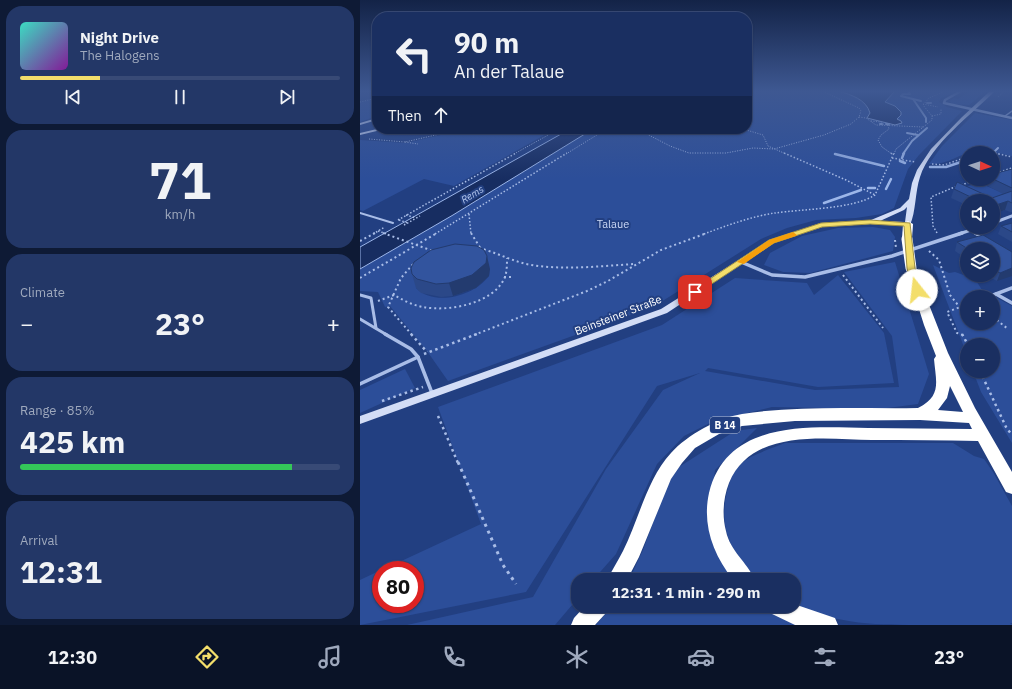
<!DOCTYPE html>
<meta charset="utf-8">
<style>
:root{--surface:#1a2f61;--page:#233767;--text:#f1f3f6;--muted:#9fa9bd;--line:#384a76;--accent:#f3de6b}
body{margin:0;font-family:"IBM Plex Sans",sans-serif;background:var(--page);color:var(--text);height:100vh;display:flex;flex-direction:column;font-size:15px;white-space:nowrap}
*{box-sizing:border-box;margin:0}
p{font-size:13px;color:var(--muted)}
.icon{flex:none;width:22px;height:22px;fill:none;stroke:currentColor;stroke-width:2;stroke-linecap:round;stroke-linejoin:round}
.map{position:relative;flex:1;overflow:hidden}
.drawer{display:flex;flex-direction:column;gap:6px;padding:6px;background:#0e1a35;width:360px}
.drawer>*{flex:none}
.top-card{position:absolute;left:12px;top:12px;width:380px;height:122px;border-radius:16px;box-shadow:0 1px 3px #0004,0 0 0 1px var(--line);background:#1a2f61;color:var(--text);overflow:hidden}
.needle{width:26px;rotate:93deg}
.buttons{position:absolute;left:600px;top:146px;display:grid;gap:8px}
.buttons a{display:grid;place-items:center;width:40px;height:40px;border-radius:50%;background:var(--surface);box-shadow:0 1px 3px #0004,0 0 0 1px var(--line);font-size:20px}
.speed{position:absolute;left:12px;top:561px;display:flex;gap:8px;font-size:20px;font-weight:700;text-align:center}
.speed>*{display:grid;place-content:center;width:52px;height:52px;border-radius:50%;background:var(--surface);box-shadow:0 1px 3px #0004,0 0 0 1px var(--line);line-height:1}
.speed .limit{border:6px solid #d22;background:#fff;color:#111}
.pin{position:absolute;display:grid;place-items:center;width:34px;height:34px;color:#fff;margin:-17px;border-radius:8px;box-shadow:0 2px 6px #0006}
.me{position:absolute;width:44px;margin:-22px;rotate:344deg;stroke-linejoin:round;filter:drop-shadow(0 0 3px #0008)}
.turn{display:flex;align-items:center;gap:14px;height:84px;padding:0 16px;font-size:18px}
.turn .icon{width:52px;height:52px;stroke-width:2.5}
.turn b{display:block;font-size:28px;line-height:34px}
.then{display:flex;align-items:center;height:38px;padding:0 16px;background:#0003;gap:8px;font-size:15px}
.big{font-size:30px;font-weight:700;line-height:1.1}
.drawer .card{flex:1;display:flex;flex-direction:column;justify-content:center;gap:6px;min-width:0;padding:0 14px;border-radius:16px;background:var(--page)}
.drawer .dial{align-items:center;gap:0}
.dial b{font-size:52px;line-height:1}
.song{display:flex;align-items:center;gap:12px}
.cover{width:48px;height:48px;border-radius:6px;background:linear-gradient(135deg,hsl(170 70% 55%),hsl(290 70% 35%))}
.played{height:4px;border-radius:2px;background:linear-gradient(90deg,var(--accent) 25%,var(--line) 25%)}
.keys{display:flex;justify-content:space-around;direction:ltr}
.heat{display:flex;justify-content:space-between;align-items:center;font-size:22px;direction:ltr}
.charge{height:6px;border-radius:3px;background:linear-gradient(90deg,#34c759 85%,var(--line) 0)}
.trip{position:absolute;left:211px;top:573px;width:230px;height:40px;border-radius:16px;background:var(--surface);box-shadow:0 1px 3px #0004,0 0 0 1px var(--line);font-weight:700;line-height:40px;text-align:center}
.tab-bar{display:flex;height:64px;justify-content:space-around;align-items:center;background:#0a1327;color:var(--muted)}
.tab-bar .icon{width:28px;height:28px}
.tab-bar .selected{color:var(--accent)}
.tab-bar b{font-size:18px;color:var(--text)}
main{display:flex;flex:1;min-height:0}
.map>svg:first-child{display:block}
.green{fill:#2c4e99;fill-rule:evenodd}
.water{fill:#172d61;stroke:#9cb6e9}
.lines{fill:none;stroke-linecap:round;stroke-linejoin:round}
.stream-far1{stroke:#9cb6e9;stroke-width:2}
.stream{stroke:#9cb6e9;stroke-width:2.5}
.path-far4{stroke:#a9bde7;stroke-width:1;stroke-dasharray:1 1.5;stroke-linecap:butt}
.path-far3{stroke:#a9bde7;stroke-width:1.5;stroke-dasharray:1.5 2;stroke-linecap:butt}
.path-far2{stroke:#a9bde7;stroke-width:2;stroke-dasharray:2 3;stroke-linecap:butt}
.path-far1{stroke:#a9bde7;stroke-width:2.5;stroke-dasharray:2.5 3.5;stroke-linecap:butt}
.path{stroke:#a9bde7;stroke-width:3;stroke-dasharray:3 4.5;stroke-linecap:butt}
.lane-far3{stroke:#a9bde7;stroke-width:1.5}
.lane-far2{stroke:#a9bde7;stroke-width:2}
.lane-far1{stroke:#a9bde7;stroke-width:3}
.lane{stroke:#a9bde7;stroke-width:3.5}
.street-far2{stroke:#a9bde7;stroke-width:2.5}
.street-far1{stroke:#a9bde7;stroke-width:3}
.street{stroke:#a9bde7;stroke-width:3.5}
.secondary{fill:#d3ddf6;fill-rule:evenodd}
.highway{fill:#fff;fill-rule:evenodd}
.highway-bridge{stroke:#fff;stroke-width:11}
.wall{fill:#2b4888}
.shaded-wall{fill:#233b6f}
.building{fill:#32549e;stroke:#233b6f}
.route{fill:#f3de6b;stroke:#9e9046}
.slow{fill:#f59e0b}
.labels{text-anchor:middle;stroke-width:4;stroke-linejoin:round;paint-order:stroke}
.far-water-label{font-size:10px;font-style:italic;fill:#b4c7ef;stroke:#223f81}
.shield{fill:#223f81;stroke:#bdc5d9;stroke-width:1}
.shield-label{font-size:10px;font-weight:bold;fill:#fff}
.park-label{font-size:11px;fill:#ccd9f6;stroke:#223f81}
.street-label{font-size:11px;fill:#fff;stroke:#223f81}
</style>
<main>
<section class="drawer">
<div class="card">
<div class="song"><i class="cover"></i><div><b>Night Drive</b><p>The Halogens</p></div></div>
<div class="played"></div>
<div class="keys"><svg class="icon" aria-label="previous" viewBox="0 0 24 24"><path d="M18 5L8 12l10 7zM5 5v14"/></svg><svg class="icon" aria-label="pause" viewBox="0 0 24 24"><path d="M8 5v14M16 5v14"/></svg><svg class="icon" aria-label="next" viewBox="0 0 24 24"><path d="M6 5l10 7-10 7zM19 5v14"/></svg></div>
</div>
<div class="card dial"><b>71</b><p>km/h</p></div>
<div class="card"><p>Climate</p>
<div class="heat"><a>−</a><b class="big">23°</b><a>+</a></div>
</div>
<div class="card"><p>Range · 85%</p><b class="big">425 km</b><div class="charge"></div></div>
<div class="card"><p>Arrival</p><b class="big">12:31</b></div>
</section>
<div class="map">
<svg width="652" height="625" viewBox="0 0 652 625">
<rect width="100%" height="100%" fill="#223f81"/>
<g class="green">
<path d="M387 91H479L497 97 506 105 510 113 508 116 528 124 535 125 542 123 536 119 535 106 525 102 535 91H597L581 98 579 102 587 107 602 111 559 155 548 169 534 208 522 214 496 218 456 220 427 228 401 239 293 307 88 381 67 351 30 306 25 307 18 292 0 291V269L93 215 233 129H387ZM129 276C114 296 75 307 56 288Z"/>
<path d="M610 91H626L609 105 593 104 589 101 594 98 598 99Z"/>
<path d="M17 98V116L0 122V102Z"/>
<path d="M615 113 652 120V156C638 153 621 149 608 153 592 158 588 164 569 164L582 146Z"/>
<path d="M107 129H195L94 186 64 179 3 211 0 210V140L46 143Z"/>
<path d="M627 180 631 181 622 184 652 197 633 201 599 189Z"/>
<path d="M513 227 530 230 535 237 533 251 450 273 423 272 404 265 410 253 442 236 478 228Z"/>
<path d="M535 262 569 374 558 404 520 409 412 407 354 421 324 436 297 464 256 554 233 580H218V598L195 625H47L173 597 246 469 303 390 340 373 297 386 166 592 0 625V580L21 570V604H55V570H22L121 524 78 407 302 325 375 278 447 283 454 295 478 275 524 333 534 383 458 387 348 368 345 371 455 390 539 387 532 336 484 272Z"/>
<path d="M573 265 589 273 595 272 615 279 622 290 652 306V443L621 392 613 371H633V345H607V355ZM607 297H633V323H607Z"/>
<path d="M45 369 55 388 0 413V390Z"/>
<path d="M397 428 355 470 352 493 374 580H269L283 550 304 493 316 469 375 431Z"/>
<path d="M425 443H593L614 456 624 459 633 472 652 506V623H650L652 625C623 625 594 625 566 625 520 625 476 625 434 604V580H396C371 553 357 526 368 488 370 479 375 468 383 462 389 456 415 447 425 443Z"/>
<path d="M252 606H401L437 625H236Z"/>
</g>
<g class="water">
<path d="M479 91H535L525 102 535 106 541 112V115L537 119 541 121 542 123 535 125 507 118 510 113C506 99 491 95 479 91Z"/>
<path d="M210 129H233L93 215 0 269V247Z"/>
</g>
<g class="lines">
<g class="stream-far1">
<path d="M548 91 550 94H543L541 96 561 101"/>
<path d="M553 99 566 118V122"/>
<path d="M567 103H571"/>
<path d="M520 124H522"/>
<path d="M526 124H529"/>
<path d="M547 133 558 135"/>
<path d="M635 151 638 148"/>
<path d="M543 154 552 141 567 128"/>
</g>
<g class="stream">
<path d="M475 154 524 166"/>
<path d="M542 158 544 153"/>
<path d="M540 161 545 163"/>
<path d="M570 167H586L607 160"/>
<path d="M508 188H515"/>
<path d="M526 189 531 179"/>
<path d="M464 203 501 190"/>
</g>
<g class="path-far4">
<path d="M638 97 645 91"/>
<path d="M0 102 17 98"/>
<path d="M563 104 578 107"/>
<path d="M572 116 581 114V109"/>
<path d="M499 117 506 118 516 125 563 127"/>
<path d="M511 121 520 122 525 125"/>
<path d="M528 125 529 129 521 135 518 140 522 147 532 154"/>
<path d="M245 129 279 130 310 146 329 153H366L393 148 414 149 464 135 491 124 499 117 501 111 499 108 462 91"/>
<path d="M383 129 403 135 408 146 426 154"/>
<path d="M9 139 45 142 102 129"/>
<path d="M45 142 58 144"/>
<path d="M633 153 639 154"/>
<path d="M154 154 199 129"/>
<path d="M206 154 245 130"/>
<path d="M534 154 536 149 572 120V116L563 105 569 98 583 92"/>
</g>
<g class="path-far3">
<path d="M424 153 486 180 515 195"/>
<path d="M531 153 533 155"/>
<path d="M635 153 652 157"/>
<path d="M532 158 555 162"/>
<path d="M572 164 584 165 607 157"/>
<path d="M633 174 652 168"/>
<path d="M601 185 619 179"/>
<path d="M109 214 111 234"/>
<path d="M46 215 56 218"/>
<path d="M38 220 156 153"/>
<path d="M39 220 48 223"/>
<path d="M44 225 60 216"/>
<path d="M18 231 27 234"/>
<path d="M577 233 573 226 571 197 597 186"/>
<path d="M13 234 25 227"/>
<path d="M75 234 207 153"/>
<path d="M344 234C365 226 393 216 415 213 442 209 494 209 515 195L534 153"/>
</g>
<g class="path-far2">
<path d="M23 233 73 251"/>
<path d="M111 233 121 249"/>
<path d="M535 240 536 248"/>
<path d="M0 241 15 233"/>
<path d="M119 248C135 252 150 260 166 264 202 271 239 266 275 264"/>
<path d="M569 251 579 260 590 295 598 305H607"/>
<path d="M600 260 607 265"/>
<path d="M483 275 523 328"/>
<path d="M144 277H153"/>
<path d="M0 278 77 233"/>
<path d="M18 301 34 295C43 300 52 305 63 307 88 312 134 304 145 277 147 271 147 264 147 258"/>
<path d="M633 317 648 329"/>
<path d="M52 335 28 307 41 278 54 263"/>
<path d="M114 335 227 291 248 281 301 250 347 233"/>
<path d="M603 335 597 333 587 312 603 306"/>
</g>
<g class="path-far1">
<path d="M51 334 67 352"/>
<path d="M602 334 608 345"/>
<path d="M64 354 117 334"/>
<path d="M620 371 646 427 652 435"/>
<path d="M22 401 63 387"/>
<path d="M78 416 98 463"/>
</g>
<path class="path" d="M98 462 143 565 156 584"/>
<path class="lane-far3" d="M645 116 652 111"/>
<path class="lane-far2" d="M0 213 33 223"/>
<g class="lane-far1">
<path d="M0 295 11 298 16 328"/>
<path d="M0 319 27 335"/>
</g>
<g class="lane">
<path d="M25 334 51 349 58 357 72 393"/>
<path d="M0 384 58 357"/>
</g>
<path class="street-far2" d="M601 91 585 100 584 103 652 118"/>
<g class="street-far1">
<path d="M633 223 652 216"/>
<path d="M610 230 617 234"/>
<path d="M599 234 620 227"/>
</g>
<g class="street">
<path d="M615 233 624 238"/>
<path d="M381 262 412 275 445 277 532 256 602 233"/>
<path d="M636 294 652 303"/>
<path d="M628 297 652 288"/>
</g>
<g class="secondary">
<path d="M630 91H635C611 115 571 144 560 177 555 192 556 212 550 225L510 224 462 227 413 243 307 313 0 424V416L301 309 409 241 461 223 511 220 540 208 549 199 552 183 557 170 571 149 602 117ZM547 207 545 222 520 221 544 210Z"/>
<path d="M17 118V120L0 125V123Z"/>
<path d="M17 129H25L0 135V133Z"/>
</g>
<g class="highway">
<path d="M548 221 553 224 552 239 547 242 542 239 543 224Z"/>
<path d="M551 265 556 268 566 297 588 353 615 408 652 472V494L646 492 618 441C583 440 548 440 512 440 464 439 392 428 369 483 363 498 362 516 366 531 370 551 387 562 395 580H373C353 554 342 525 349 493 367 419 450 427 508 428 543 428 577 429 612 429L609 423 560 420 435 421 382 426 359 434 335 448 322 463 311 479 279 557 267 580H247C252 570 258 561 263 551 279 519 287 479 311 453 327 435 358 418 382 414 439 405 500 409 558 408 582 396 576 382 574 359L576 356 564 325 546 268ZM590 386 603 412 578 410 587 398Z"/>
<path d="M434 604 475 618 478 625H435L410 613 407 606H434Z"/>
<path d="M225 606H249L246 613 235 625H211L214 618Z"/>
</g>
<path class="highway-bridge" d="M547 239 551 268"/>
</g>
<g class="wall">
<path d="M652 169V212H650L645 210 633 214V201H607V217L600 213 603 204H604L591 198 594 189 632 198 643 194 624 184 626 179H633V174Z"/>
<path d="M652 223V242L638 234 641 226Z"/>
<path d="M597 242 652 252 637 281 626 275H633V249H607V259L595 251Z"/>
<path d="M130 269 129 276 116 288 93 296 81 297 61 293 56 288 52 274Z"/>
</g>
<g class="shaded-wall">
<path d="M648 201 645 210 633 214V206Z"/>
<path d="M127 256 130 269 129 276 116 288 93 296 89 283Z"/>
<path d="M652 268V276L637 281 640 273Z"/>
</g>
<g class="building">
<path d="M652 169V188L633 179V174Z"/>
<path d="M597 182 632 198 652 191V203L648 201 633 206V201H614L617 200 594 189Z"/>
<path d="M607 203V207L603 204Z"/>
<path d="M652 223V232L641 226Z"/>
<path d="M623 235 652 252V268L640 273 633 269V249H608L597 242Z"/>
<path d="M95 244 117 246 124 250 127 256 126 263 112 275 89 283 76 284 57 279 52 274 51 268 54 262 71 250Z"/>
</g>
<linearGradient id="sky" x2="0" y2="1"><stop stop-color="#132347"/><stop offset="0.51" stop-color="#3e5892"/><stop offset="1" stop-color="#3e5892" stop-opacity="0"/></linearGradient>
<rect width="652" height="179" fill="url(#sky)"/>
<path class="route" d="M510 220 550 223 555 268 561 290 560 292H554L552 290 547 268 544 226 510 224 462 227 414 243 338 293H332L330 292 409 240 461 223Z"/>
<path class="slow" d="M433 232 437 235 436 236 414 243 384 264 377 262 409 240Z"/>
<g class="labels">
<g class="far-water-label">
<text transform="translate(112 194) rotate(-31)" y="4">Rems</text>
</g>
<rect class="shield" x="350" y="417" width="30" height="16" rx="3"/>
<g class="shield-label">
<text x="365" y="429">B 14</text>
</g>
<g class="park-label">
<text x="253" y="228">Talaue</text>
</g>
<g class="street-label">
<text transform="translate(258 315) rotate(-21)" y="4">Beinsteiner Straße</text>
</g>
</g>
</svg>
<div class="buttons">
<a><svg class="needle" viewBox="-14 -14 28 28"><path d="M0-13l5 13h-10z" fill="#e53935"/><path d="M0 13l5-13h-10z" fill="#9fa9bd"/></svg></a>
<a><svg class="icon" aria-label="sound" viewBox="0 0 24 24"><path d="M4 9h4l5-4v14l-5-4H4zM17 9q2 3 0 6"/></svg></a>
<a><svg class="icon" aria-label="layers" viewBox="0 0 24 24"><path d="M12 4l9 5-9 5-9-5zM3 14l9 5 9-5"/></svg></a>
<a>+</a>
<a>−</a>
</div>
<div class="speed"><div class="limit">80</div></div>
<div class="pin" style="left:335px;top:292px;background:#d93025"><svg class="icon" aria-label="arrive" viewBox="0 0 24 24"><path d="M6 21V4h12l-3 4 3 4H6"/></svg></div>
<svg class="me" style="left:557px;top:290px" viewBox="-20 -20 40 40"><circle r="19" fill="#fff"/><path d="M0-13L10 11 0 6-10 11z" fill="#f3de6b"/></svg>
<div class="trip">12:31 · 1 min · 290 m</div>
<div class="top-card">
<div class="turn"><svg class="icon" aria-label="left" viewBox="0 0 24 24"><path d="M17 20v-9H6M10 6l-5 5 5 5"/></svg><div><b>90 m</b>An der Talaue</div></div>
<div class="then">Then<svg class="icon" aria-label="ahead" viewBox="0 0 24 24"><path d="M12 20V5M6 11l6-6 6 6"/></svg></div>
</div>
</div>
</main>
<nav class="tab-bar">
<b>12:30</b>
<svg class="icon selected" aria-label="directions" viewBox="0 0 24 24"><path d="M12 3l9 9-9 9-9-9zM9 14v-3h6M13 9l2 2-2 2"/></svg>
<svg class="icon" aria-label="music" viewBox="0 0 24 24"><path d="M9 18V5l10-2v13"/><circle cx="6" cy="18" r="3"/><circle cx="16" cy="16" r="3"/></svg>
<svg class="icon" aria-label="phone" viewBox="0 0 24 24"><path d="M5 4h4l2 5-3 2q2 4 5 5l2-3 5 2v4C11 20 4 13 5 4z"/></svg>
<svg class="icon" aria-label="climate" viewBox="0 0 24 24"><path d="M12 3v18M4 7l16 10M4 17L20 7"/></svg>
<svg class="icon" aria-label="car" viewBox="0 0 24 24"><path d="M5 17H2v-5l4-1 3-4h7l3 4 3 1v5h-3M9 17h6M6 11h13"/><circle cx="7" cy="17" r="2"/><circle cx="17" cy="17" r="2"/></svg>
<svg class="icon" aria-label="filters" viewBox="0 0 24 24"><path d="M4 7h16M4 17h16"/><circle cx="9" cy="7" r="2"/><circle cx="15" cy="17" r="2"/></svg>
<b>23°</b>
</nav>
